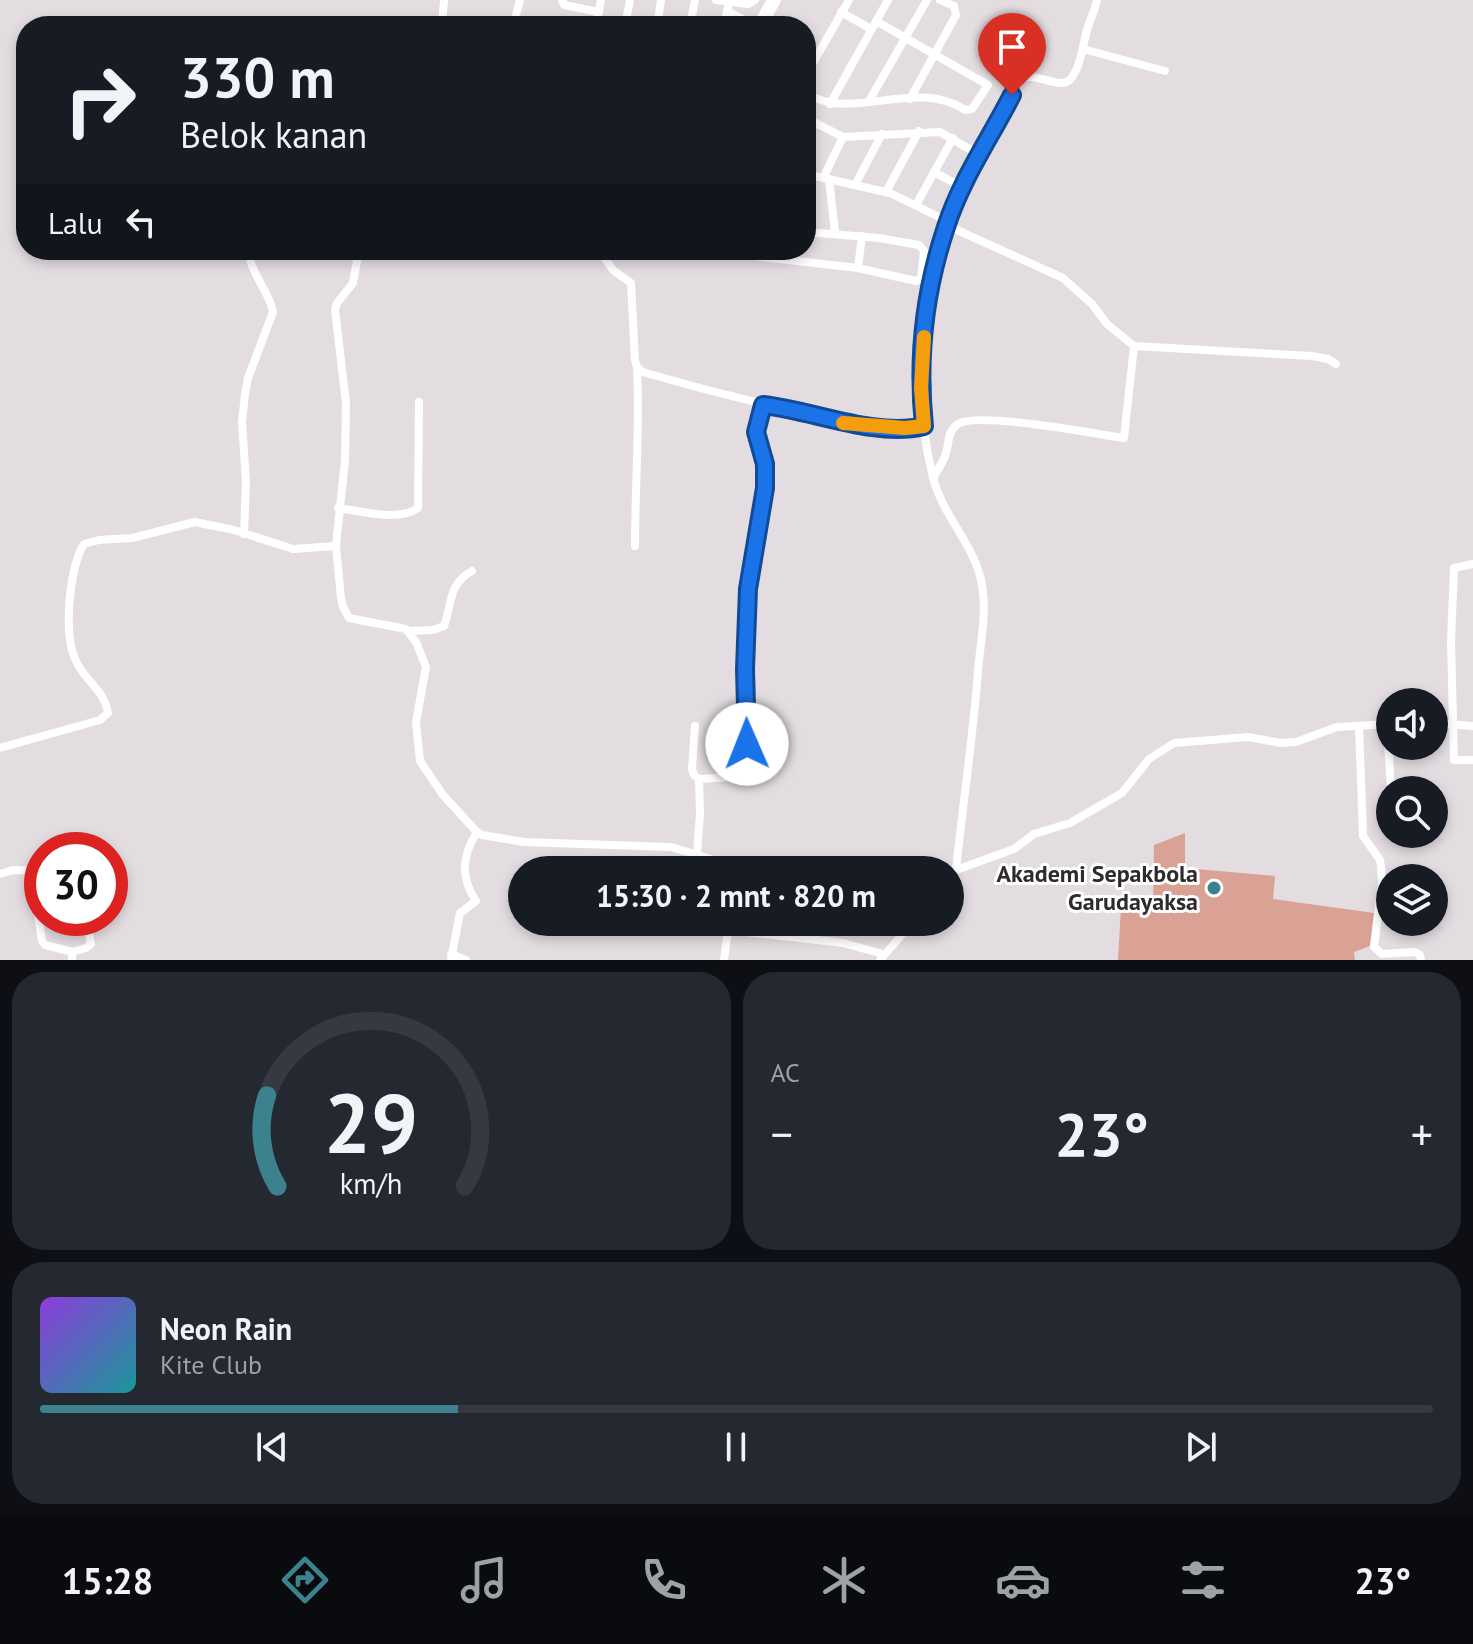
<!DOCTYPE html>
<html lang="id">
<meta charset="utf-8">
<style>
:root{--surface:#171b24;--page:#242831;--text:#f1f3f6;--muted:#9ea1a6;--line:#363941;--accent:#3c828e}
body{margin:0;font-family:"PT Sans",sans-serif;background:var(--page);color:var(--text);height:100vh;display:flex;flex-direction:column;font-size:30px;white-space:nowrap}
*{box-sizing:border-box;margin:0}
p{font-size:26px;color:var(--muted)}
.icon{flex:none;width:44px;height:44px;fill:none;stroke:currentColor;stroke-width:2;stroke-linecap:round;stroke-linejoin:round}
.map{position:relative;height:960px;overflow:hidden}
.side{display:flex;flex-direction:column;gap:12px;padding:12px;background:#0d0f14;flex:1}
.side>*{flex:none}
.banner{position:absolute;left:16px;top:16px;width:800px;height:244px;border-radius:32px;box-shadow:0 4px 12px #0003;background:#171b24;color:var(--text);overflow:hidden}
.fabs{position:absolute;left:1376px;top:688px;display:grid;gap:16px}
.fabs a{display:grid;place-items:center;width:72px;height:72px;border-radius:50%;background:var(--surface);box-shadow:0 4px 12px #0003;font-size:40px}
.speed{position:absolute;left:24px;top:832px;display:flex;gap:16px;font-size:40px;font-weight:700;text-align:center}
.speed>*{display:grid;place-content:center;width:104px;height:104px;border-radius:50%;background:var(--surface);box-shadow:0 4px 12px #0003;line-height:1}
.speed .limit{border:12px solid #d22;background:#fff;color:#111}
.pin{position:absolute;display:grid;place-items:center;width:68px;height:68px;color:#fff;margin:-82px -34px;border-radius:50% 50% 50% 0;rotate:-45deg;box-shadow:0 0 8px #0007}
.pin .icon{rotate:45deg}
.me{position:absolute;width:88px;margin:-44px;rotate:359deg;stroke-linejoin:round;filter:drop-shadow(0 0 6px #0008)}
.turn{display:flex;align-items:center;gap:28px;height:168px;padding:0 32px;font-size:36px}
.turn .icon{width:104px;height:104px;stroke-width:2.5}
.turn b{display:block;font-size:56px;line-height:68px}
.then{display:flex;align-items:center;height:76px;padding:0 32px;background:#0003;gap:16px;font-size:30px}
.big{font-size:60px;font-weight:600;line-height:1.1}
.side .widget{flex:1;display:flex;flex-direction:column;justify-content:center;gap:12px;min-width:0;padding:0 28px;border-radius:32px;background:var(--page)}
.side .dial{align-items:center;gap:0}
.dial svg{height:208px;overflow:visible;fill:none;stroke:var(--line);stroke-width:7;stroke-linecap:round;text-anchor:middle}
.dial text{fill:var(--text);stroke:none}
.song{display:flex;align-items:center;gap:24px}
.cover{width:96px;height:96px;border-radius:12px;background:linear-gradient(135deg,hsl(270 70% 55%),hsl(180 70% 35%))}
.played{height:8px;border-radius:4px;background:linear-gradient(90deg,var(--accent) 30%,var(--line) 30%)}
.keys{display:flex;justify-content:space-around;direction:ltr}
.heat{display:flex;justify-content:space-between;align-items:center;font-size:44px;direction:ltr}
.side .tiles{flex:1;display:grid;gap:12px;grid-template-columns:1fr 1fr}
.widget:last-child{grid-column:span 2}
.trip{position:absolute;left:508px;top:856px;width:456px;height:80px;border-radius:40px;background:var(--surface);box-shadow:0 4px 12px #0003;font-weight:600;line-height:80px;text-align:center}
.dock{display:flex;height:128px;justify-content:space-around;align-items:center;background:#090b0e;color:var(--muted)}
.dock .icon{width:56px;height:56px}
.dock .selected{color:var(--accent)}
.dock b{font-size:36px;color:var(--text)}
.map>svg:first-child{display:block}
.green{fill:#daa295}
.lines{fill:none;stroke-linecap:round;stroke-linejoin:round}
.street{stroke:#fff;stroke-width:8}
.route-casing{stroke:#114b97;stroke-width:20}
.route{stroke:#1a73e8;stroke-width:14}
.slow{stroke:#f59e0b;stroke-width:14}
.poi-dot{fill:#3c828e;stroke:#fff;stroke-width:3}
.labels{text-anchor:middle;stroke-width:6;stroke-linejoin:round;paint-order:stroke}
.poi-label{font-size:24px;font-weight:bold;fill:#2e2b2d;stroke:#fff;text-anchor:end}
</style>
<div class="map">
<svg width="1473" height="960" viewBox="0 0 1473 960">
<rect width="100%" height="100%" fill="#e3dce0"/>
<path class="green" d="M1185 833V868L1275 876 1273 899 1374 913 1370 946 1354 952 1355 960H1118L1121 907 1153 908 1154 845Z"/>
<g class="lines">
<g class="street">
<path d="M562 0 564 5 599 12"/>
<path d="M716 0 748 4 755 0"/>
<path d="M727 11 756 26 771 0"/>
<path d="M841 12 871 29"/>
<path d="M442 26 444 0"/>
<path d="M513 26 520 0"/>
<path d="M596 26 601 0"/>
<path d="M625 26 630 0"/>
<path d="M657 26 661 0"/>
<path d="M690 26 695 0"/>
<path d="M724 26 728 7"/>
<path d="M763 26 777 0"/>
<path d="M1083 49 1165 71"/>
<path d="M806 75 849 0"/>
<path d="M806 93C851 123 916 77 965 110L972 109 988 85 876 21"/>
<path d="M910 99 956 15 954 6 940 0"/>
<path d="M869 101 927 0"/>
<path d="M830 104 888 0"/>
<path d="M806 118 843 137 940 132 971 150"/>
<path d="M806 141 815 123"/>
<path d="M934 172 958 185"/>
<path d="M806 174 890 193 941 218"/>
<path d="M823 178 843 137"/>
<path d="M829 179 835 232"/>
<path d="M856 183 882 134"/>
<path d="M886 192 919 131"/>
<path d="M916 205 953 138"/>
<path d="M946 225 1063 278 1092 304 1107 324 1134 346 1312 356 1328 359 1336 364"/>
<path d="M359 250 353 283 337 303 335 310 346 403 345 460 336 546 341 598 343 607 349 618 406 629 416 642 426 667 416 722 420 761 443 795 476 831 482 835 524 842 671 847 724 863 731 870"/>
<path d="M599 250 613 270 631 283 635 360 637 367 643 372C688 385 734 398 780 407 824 415 879 437 924 426"/>
<path d="M722 250 727 253 858 268 916 281 921 279 924 251 919 245 879 238 806 232"/>
<path d="M858 268 862 236"/>
<path d="M933 478C937 471 942 464 945 456 950 444 946 432 958 424 976 411 1096 434 1124 438L1134 346"/>
<path d="M338 508C361 511 398 522 418 508L419 402"/>
<path d="M244 534 246 482 242 422 245 394 248 378 273 312C270 293 254 278 250 259"/>
<path d="M635 546C635 487 640 428 637 368"/>
<path d="M1473 564 1454 568 1451 641 1454 760H1473"/>
<path d="M408 631 433 630 444 626C452 604 448 584 472 571"/>
<path d="M1434 723 1473 726"/>
<path d="M1387 724 1391 790"/>
<path d="M695 726 692 769 694 775 699 779"/>
<path d="M1359 726 1363 836 1380 860 1381 867 1382 883 1374 947 1382 954 1415 952 1420 955 1421 960"/>
<path d="M0 748 100 720 108 713C104 689 84 680 76 661 63 635 69 568 84 544L99 540 132 538 195 522 234 530 293 549 336 546"/>
<path d="M697 854 700 814 699 779 748 776 749 774 745 669 748 589 765 488V464L756 432 763 405"/>
<path d="M956 870 1014 849 1034 834 1070 823 1122 793 1149 759 1174 743 1248 737 1281 743 1296 742 1337 727 1390 724"/>
<path d="M31 872 42 941 45 945 73 952"/>
<path d="M0 874 13 870 42 871"/>
<path d="M950 879 956 870C963 803 973 737 978 671 980 645 986 619 983 592 979 548 943 519 933 477 912 396 919 305 946 226 963 175 996 128 1019 80 1033 72 1047 83 1062 83 1079 83 1083 43 1087 30 1090 20 1095 10 1097 0"/>
<path d="M451 954 466 960"/>
<path d="M72 960V952L86 948 91 944 86 918"/>
<path d="M451 960 460 913 476 901C460 877 462 856 477 832"/>
<path d="M724 960 728 930 843 943 883 954"/>
<path d="M880 960 913 922"/>
</g>
</g>
<g class="lines">
<g class="route-casing">
<path id="route" d="M747 744 745 669 748 589 765 488V464L756 432 763 405C812 410 875 438 924 426 917 359 925 290 946 227 961 180 990 138 1012 95"/>
</g>
<use href="#route" class="route"/>
<path class="slow" d="M843 423 905 428 924 426 921 388 924 337"/>
</g>
<circle class="poi-dot" cx="1214" cy="888" r="8"/>
<g class="labels">
<g class="poi-label">
<text x="1198" y="882">Akademi Sepakbola<tspan x="1198" dy="28">Garudayaksa</tspan></text>
</g>
</g>
</svg>
<div class="fabs">
<a><svg class="icon" aria-label="sound" viewBox="0 0 24 24"><path d="M4 9h4l5-4v14l-5-4H4zM17 9q2 3 0 6"/></svg></a>
<a><svg class="icon" aria-label="search" viewBox="0 0 24 24"><circle cx="10" cy="10" r="6"/><path d="M15 15l6 6"/></svg></a>
<a><svg class="icon" aria-label="layers" viewBox="0 0 24 24"><path d="M12 4l9 5-9 5-9-5zM3 14l9 5 9-5"/></svg></a>
</div>
<div class="speed"><div class="limit">30</div></div>
<div class="pin" style="left:1012px;top:95px;background:#d93025"><svg class="icon" aria-label="arrive" viewBox="0 0 24 24"><path d="M6 21V4h12l-3 4 3 4H6"/></svg></div>
<svg class="me" style="left:747px;top:744px" viewBox="-20 -20 40 40"><circle r="19" fill="#fff"/><path d="M0-13L10 11 0 6-10 11z" fill="#1a73e8"/></svg>
<div class="trip">15:30 · 2 mnt · 820 m</div>
<div class="banner">
<div class="turn"><svg class="icon" aria-label="right" viewBox="0 0 24 24"><path d="M7 20v-9h11M14 6l5 5-5 5"/></svg><div><b>330 m</b>Belok kanan</div></div>
<div class="then">Lalu<svg class="icon" aria-label="left" viewBox="0 0 24 24"><path d="M17 20v-9H6M10 6l-5 5 5 5"/></svg></div>
</div>
</div>
<section class="side">
<div class="tiles">
<div class="widget dial"><svg viewBox="0 0 100 80">
<path d="M14 69A42 42 0 1 1 86 69"/>
<path d="M14 69A42 42 0 0 1 10 34" stroke="#3c828e"/>
<text x="50" y="56" font-size="32" font-weight="700">29</text>
<text x="50" y="72" font-size="11">km/h</text>
</svg></div>
<div class="widget"><p>AC</p>
<div class="heat"><a>−</a><b class="big">23°</b><a>+</a></div>
</div>
<div class="widget">
<div class="song"><i class="cover"></i><div><b>Neon Rain</b><p>Kite Club</p></div></div>
<div class="played"></div>
<div class="keys"><svg class="icon" aria-label="previous" viewBox="0 0 24 24"><path d="M18 5L8 12l10 7zM5 5v14"/></svg><svg class="icon" aria-label="pause" viewBox="0 0 24 24"><path d="M8 5v14M16 5v14"/></svg><svg class="icon" aria-label="next" viewBox="0 0 24 24"><path d="M6 5l10 7-10 7zM19 5v14"/></svg></div>
</div>
</div>
</section>
<nav class="dock">
<b>15:28</b>
<svg class="icon selected" aria-label="directions" viewBox="0 0 24 24"><path d="M12 3l9 9-9 9-9-9zM9 14v-3h6M13 9l2 2-2 2"/></svg>
<svg class="icon" aria-label="music" viewBox="0 0 24 24"><path d="M9 18V5l10-2v13"/><circle cx="6" cy="18" r="3"/><circle cx="16" cy="16" r="3"/></svg>
<svg class="icon" aria-label="phone" viewBox="0 0 24 24"><path d="M5 4h4l2 5-3 2q2 4 5 5l2-3 5 2v4C11 20 4 13 5 4z"/></svg>
<svg class="icon" aria-label="climate" viewBox="0 0 24 24"><path d="M12 3v18M4 7l16 10M4 17L20 7"/></svg>
<svg class="icon" aria-label="car" viewBox="0 0 24 24"><path d="M5 17H2v-5l4-1 3-4h7l3 4 3 1v5h-3M9 17h6M6 11h13"/><circle cx="7" cy="17" r="2"/><circle cx="17" cy="17" r="2"/></svg>
<svg class="icon" aria-label="filters" viewBox="0 0 24 24"><path d="M4 7h16M4 17h16"/><circle cx="9" cy="7" r="2"/><circle cx="15" cy="17" r="2"/></svg>
<b>23°</b>
</nav>
